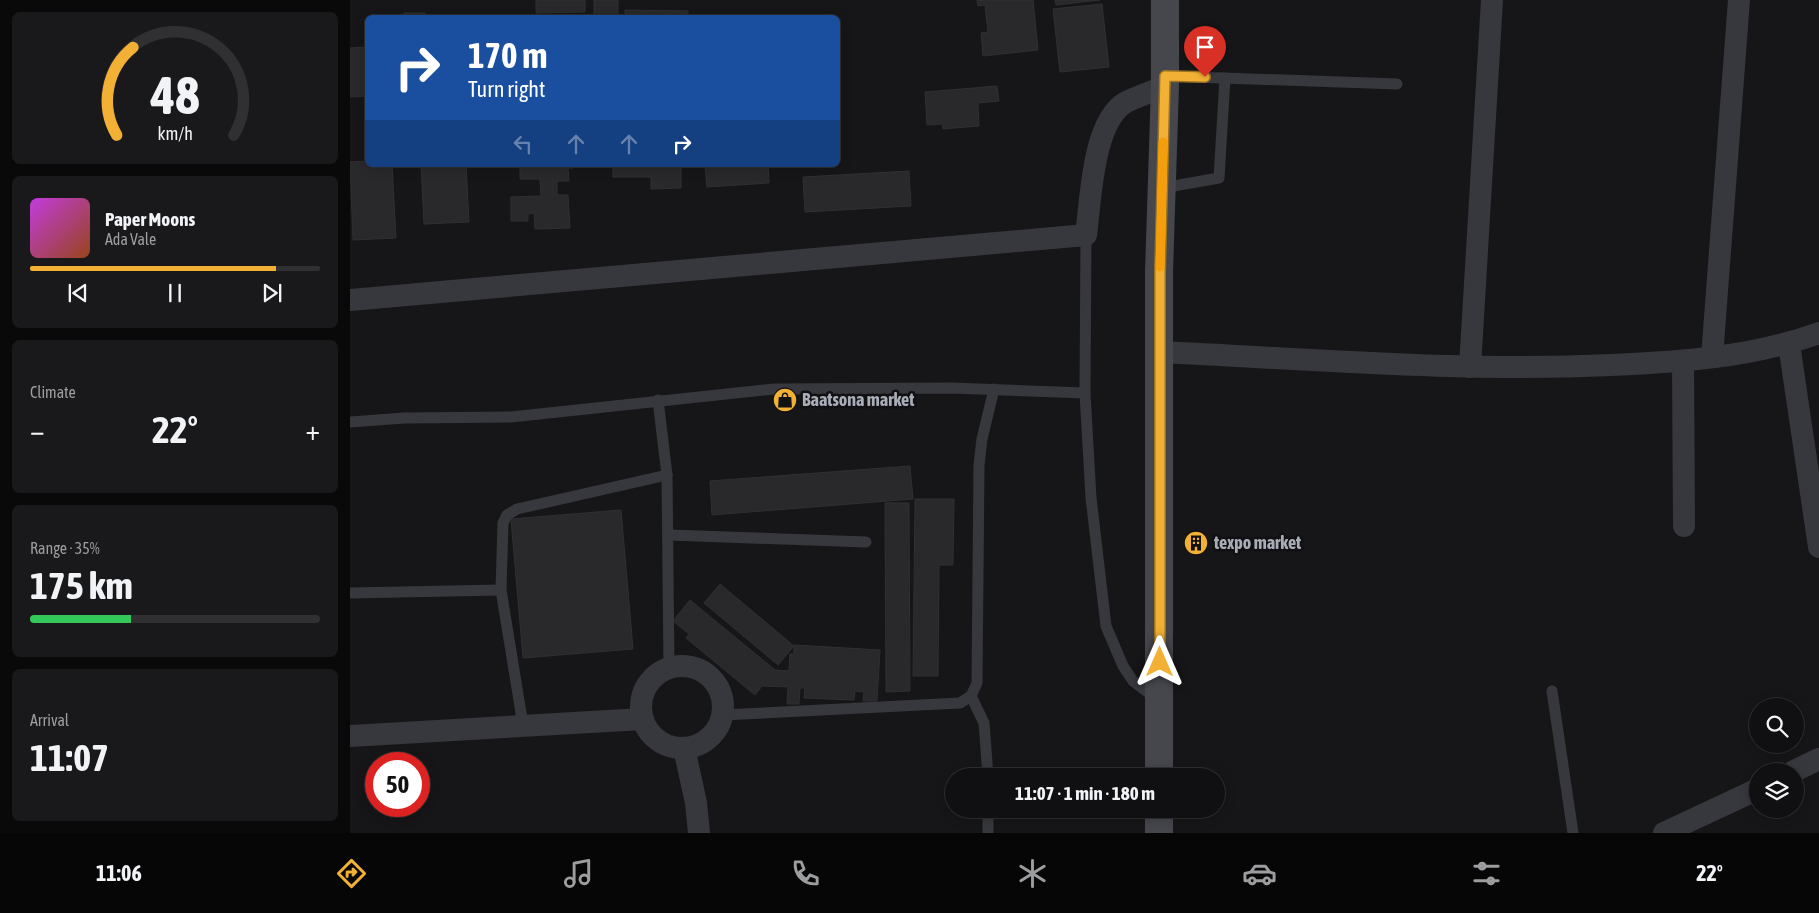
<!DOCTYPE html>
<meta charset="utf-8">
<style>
:root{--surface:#101012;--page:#19191b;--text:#f1f3f6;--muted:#9c9d9f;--line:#303032;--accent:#f2b134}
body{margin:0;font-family:"Asap Condensed",sans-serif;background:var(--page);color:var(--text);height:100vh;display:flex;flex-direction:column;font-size:19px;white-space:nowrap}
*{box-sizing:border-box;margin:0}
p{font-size:16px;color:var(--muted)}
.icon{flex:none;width:28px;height:28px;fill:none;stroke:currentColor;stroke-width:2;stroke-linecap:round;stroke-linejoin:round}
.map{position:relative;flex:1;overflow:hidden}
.drawer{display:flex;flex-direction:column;gap:12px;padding:12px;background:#09090a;width:350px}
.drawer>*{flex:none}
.hud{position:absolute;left:15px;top:15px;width:475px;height:152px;border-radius:8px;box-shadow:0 2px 12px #0003,0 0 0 1px var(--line);background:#1a4fa0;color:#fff;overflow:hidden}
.fabs{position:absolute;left:1399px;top:698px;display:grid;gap:10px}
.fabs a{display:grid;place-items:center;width:55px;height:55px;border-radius:50%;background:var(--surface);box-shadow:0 2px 12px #0003,0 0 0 1px var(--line);font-size:25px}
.speed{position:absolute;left:15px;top:752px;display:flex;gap:10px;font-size:25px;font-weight:700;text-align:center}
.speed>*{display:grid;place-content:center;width:65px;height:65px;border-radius:50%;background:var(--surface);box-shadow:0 2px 12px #0003,0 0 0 1px var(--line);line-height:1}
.speed .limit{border:8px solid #d22;background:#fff;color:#111}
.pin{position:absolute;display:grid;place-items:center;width:42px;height:42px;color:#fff;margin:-51px -21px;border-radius:50% 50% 50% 0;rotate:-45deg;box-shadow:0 0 5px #0007}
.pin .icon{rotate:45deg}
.me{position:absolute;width:55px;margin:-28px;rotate:0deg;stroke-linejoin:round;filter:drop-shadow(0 0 4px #0008)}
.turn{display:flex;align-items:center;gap:18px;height:105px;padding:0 20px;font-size:22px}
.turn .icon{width:65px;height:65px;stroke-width:2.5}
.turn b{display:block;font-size:35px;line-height:42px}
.lanes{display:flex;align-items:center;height:48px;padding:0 20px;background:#0003;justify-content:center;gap:25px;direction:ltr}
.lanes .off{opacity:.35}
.big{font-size:38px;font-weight:700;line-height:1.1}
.drawer .tile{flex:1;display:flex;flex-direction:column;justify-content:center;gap:8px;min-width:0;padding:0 18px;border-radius:8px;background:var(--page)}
.drawer .dial{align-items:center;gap:0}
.dial svg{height:130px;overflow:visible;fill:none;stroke:var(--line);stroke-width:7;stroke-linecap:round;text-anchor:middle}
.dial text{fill:var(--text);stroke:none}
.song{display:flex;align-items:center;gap:15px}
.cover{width:60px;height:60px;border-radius:8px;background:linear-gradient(135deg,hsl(290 70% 55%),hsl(20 70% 35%))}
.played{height:5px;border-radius:2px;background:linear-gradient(90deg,var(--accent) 85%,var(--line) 85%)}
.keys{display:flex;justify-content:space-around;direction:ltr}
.heat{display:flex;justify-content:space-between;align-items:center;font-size:28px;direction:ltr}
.charge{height:8px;border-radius:4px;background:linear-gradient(90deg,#34c759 35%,var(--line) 0)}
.trip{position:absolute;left:595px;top:768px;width:280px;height:50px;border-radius:25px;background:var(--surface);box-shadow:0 2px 12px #0003,0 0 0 1px var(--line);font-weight:700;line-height:50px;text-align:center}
.tab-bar{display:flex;height:80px;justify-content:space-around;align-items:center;background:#060607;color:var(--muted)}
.tab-bar .icon{width:35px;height:35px}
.tab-bar .on{color:var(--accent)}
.tab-bar b{font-size:22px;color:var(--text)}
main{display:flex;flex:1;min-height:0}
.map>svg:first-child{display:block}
.building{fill:#29292c;stroke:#303034}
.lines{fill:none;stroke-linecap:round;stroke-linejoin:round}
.lane{stroke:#37383d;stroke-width:11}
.street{stroke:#37383d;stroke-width:22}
.secondary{stroke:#45474d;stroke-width:28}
.route-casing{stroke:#9d7322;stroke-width:12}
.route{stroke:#f2b134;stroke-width:9}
.slow{stroke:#f59e0b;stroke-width:9}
.labels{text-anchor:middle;stroke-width:5;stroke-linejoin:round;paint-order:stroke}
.poi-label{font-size:18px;font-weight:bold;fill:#a8adb8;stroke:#111113;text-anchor:start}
</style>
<main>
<section class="drawer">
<div class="tile dial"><svg viewBox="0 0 100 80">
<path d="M14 69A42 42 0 1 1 86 69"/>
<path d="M14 69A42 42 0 0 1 24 15" stroke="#f2b134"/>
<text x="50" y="56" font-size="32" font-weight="700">48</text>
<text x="50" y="72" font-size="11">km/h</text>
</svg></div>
<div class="tile">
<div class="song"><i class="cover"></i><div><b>Paper Moons</b><p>Ada Vale</p></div></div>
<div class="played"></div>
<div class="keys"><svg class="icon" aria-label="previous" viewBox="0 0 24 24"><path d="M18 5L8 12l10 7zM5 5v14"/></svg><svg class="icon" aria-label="pause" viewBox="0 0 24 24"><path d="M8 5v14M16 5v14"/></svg><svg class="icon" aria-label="next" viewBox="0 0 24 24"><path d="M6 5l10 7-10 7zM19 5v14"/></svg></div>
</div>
<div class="tile"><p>Climate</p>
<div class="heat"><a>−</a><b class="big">22°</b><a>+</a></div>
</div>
<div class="tile"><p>Range · 35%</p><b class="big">175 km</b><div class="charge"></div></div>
<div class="tile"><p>Arrival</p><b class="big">11:07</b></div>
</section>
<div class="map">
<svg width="1469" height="833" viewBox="0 0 1469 833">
<rect width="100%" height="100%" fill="#161618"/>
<g class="building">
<path d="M186 0H235V12L186 13Z"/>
<rect x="244" y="0" width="24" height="18"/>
<path d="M627 0H683L688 50 633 56 631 33 638 32 635 5 628 6Z"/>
<path d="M705 0H750L706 5Z"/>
<path d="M752 4 759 67 710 72 703 9Z"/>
<path d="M275 10 338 11V18H275Z"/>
<rect x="54" y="13" width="21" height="5"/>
<path d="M355 15 417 17V18H355Z"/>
<path d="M18 47V96L0 97V48Z"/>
<path d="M647 86 649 101 628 103 629 126 593 129 592 124 577 125 575 92Z"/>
<path d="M18 161V165H42L46 238 3 240 0 162Z"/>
<path d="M71 165H116L119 222 74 224Z"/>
<path d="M170 165H223V168H218L219 181H207V195H218L220 228 185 229 184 213 178 214V221H161V197L191 196 190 179H170Z"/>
<path d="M263 165H331V188L301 189V177H263Z"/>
<path d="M355 165H418L419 183 357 187Z"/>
<path d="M559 171 561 206 455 212 453 177Z"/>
<path d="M560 466 563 499 362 515 360 481Z"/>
<path d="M565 499H604L603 565H589L588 676H563Z"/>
<path d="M535 503H559L560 691 536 692Z"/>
<path d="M271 510 283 649 173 658 161 519Z"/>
<path d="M849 536 852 548 843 549 840 537Z"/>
<path d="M370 584 444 646 428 665 354 603Z"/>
<path d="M340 600 425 670 439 671 440 654H444V645L530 650 527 701H513L514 692 505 691 504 700 454 698 455 688H450L449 704H437L438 687 412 686 405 695 336 638 339 634 323 621Z"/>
</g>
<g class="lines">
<g class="lane">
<path d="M815 76 1047 84"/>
<path d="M812 188 869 178 875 78"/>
<path d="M736 235 735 393 741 498 756 626 773 666 783 681 807 699"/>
<path d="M308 400 317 475 319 667"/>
<path d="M0 422 54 418 161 417 424 389 602 388 735 393"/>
<path d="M319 535 516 542"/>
<path d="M0 593 151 590"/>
<path d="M1202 691 1223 833"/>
<path d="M621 696 634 723 638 776"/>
<path d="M372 715 610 703 621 696 627 683 629 465 632 439 644 389"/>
<path d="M173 725 151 590 153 523 157 515 167 509 317 475"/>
<path d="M638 809V833"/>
</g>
<g class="street">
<path d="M0 300 736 235C741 200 742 122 776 102 788 96 802 92 815 86"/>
<path d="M1439 344 1469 547"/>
<path d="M811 352C960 359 1111 372 1261 365 1331 362 1402 357 1469 333"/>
<path d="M1362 357 1389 0"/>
<path d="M1333 362 1334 526"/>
<path d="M1120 367 1142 0"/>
<circle cx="332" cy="707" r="41"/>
<path d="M0 736 293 719"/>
<path d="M334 748 346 803 349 833"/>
<path d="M1444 771 1469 759"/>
<path d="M1314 833 1408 789"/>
</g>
<g class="secondary">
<path d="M809 776V272L815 86V0"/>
<path d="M809 833V809"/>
</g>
</g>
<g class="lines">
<g class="route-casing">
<path id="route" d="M810 662V272L815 76 855 77"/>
</g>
<use href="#route" class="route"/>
<path class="slow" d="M810 267 813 142"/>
</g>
<defs>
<g id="shop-disc" transform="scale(1.25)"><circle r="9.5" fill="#f2b134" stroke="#111113"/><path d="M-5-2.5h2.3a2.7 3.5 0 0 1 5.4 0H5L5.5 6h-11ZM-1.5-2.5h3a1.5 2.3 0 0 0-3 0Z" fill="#111"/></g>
<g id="building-disc" transform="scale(1.25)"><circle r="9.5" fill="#f2b134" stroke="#111113"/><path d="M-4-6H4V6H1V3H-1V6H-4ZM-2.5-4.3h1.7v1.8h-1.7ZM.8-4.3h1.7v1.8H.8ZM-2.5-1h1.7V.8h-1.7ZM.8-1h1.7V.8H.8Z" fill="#111"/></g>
</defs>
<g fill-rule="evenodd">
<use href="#shop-disc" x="435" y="400"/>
<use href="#building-disc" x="846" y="543"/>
</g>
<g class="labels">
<g class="poi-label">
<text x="452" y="406">Baatsona market</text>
<text x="864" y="549">texpo market</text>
</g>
</g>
</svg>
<div class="fabs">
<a><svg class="icon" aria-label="search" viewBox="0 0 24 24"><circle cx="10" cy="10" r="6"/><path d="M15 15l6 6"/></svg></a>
<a><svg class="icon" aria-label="layers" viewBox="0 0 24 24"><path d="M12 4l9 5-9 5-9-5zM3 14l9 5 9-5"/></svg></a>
</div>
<div class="speed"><div class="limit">50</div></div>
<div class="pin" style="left:855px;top:77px;background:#d93025"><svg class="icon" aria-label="arrive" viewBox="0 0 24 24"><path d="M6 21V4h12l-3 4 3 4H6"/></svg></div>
<svg class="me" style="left:810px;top:662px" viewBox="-20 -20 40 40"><path d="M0-17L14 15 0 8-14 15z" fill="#f2b134" stroke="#fff" stroke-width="4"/></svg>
<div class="trip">11:07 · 1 min · 180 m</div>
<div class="hud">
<div class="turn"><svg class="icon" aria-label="right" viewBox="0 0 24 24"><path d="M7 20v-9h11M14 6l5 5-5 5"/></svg><div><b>170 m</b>Turn right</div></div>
<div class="lanes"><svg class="icon off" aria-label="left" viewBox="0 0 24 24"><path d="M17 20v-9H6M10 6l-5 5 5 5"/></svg><svg class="icon off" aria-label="ahead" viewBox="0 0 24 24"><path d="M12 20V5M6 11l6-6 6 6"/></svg><svg class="icon off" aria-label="ahead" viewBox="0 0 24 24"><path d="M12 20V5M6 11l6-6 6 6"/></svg><svg class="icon" aria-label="right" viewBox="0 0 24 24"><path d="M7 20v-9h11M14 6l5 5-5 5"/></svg></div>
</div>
</div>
</main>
<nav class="tab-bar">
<b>11:06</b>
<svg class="icon on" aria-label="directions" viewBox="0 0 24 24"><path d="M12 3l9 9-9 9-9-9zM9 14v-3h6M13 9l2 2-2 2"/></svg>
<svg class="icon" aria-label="music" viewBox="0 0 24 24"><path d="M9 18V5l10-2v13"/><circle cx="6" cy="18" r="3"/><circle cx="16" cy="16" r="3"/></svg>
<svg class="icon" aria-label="phone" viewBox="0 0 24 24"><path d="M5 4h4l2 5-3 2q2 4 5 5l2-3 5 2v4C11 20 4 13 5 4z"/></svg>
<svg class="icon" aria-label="climate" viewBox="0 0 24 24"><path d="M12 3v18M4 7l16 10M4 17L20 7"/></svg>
<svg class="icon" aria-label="car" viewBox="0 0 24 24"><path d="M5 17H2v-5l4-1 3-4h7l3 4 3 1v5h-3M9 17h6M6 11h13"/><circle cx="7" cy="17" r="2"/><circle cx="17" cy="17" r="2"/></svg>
<svg class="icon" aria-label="filters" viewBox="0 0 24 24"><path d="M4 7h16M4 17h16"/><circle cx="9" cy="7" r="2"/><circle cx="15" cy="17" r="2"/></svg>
<b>22°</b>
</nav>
